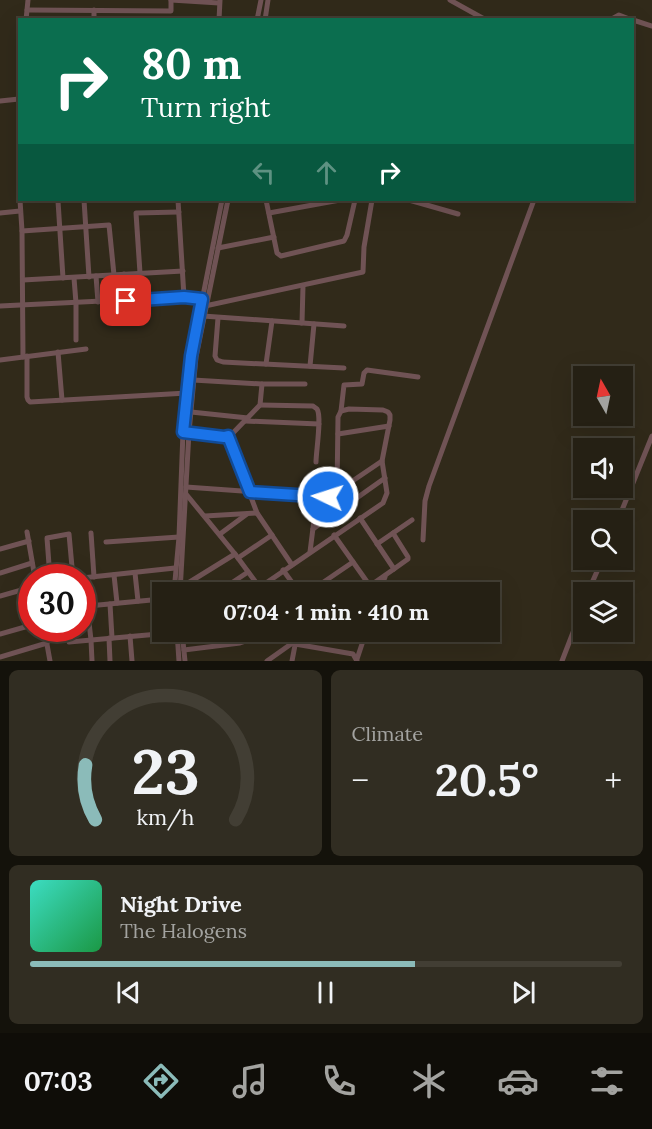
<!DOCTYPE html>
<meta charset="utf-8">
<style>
:root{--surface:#252014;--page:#312d22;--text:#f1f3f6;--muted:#a3a3a0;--line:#423e34;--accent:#8bbbb9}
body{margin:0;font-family:Lora,serif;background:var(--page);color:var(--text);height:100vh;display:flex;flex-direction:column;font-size:22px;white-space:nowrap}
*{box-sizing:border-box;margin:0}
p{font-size:20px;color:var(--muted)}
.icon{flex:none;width:33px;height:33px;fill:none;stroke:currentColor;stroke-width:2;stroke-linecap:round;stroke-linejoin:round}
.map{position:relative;height:661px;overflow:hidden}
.sheet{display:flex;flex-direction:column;gap:9px;padding:9px;background:#14120b;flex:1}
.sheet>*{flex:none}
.guide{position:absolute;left:18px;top:18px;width:616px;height:183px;border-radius:0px;box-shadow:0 6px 24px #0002,0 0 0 2px var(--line);background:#0b6e4f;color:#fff;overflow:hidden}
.needle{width:39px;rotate:351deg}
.controls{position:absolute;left:573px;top:366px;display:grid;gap:12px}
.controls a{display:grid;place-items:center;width:60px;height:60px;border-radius:0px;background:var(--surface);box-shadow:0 6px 24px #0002,0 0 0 2px var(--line);font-size:30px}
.speed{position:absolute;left:18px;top:564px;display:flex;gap:12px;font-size:30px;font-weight:700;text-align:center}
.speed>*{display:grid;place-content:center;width:78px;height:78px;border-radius:50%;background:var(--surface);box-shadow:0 6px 24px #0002,0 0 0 2px var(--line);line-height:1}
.speed .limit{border:9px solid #d22;background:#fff;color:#111}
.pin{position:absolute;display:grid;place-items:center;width:51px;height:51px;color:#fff;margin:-26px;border-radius:12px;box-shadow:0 3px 9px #0006}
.me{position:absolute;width:66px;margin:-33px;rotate:274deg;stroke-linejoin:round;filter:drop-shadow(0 0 4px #0008)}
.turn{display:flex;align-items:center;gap:21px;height:126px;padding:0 24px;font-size:27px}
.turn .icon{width:78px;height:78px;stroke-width:2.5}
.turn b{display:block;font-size:42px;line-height:51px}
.lanes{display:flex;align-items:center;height:57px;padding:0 24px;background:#0003;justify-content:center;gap:30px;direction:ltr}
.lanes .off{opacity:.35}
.big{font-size:45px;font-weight:700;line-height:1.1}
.sheet .card{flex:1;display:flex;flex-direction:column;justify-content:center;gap:9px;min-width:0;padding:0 21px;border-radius:9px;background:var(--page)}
.sheet .dial{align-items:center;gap:0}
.dial svg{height:156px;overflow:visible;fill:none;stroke:var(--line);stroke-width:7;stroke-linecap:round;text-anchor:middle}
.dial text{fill:var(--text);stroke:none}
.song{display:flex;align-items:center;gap:18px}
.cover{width:72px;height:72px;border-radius:9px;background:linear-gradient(135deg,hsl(170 70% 55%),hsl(140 70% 35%))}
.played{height:6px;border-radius:3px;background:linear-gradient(90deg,var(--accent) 65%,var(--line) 65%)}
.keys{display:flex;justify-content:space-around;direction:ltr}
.heat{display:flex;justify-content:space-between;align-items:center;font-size:33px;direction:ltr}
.sheet .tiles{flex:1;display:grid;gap:9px;grid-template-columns:1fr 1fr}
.card:last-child{grid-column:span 2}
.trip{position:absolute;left:152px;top:582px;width:348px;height:60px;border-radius:0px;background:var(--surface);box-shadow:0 6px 24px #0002,0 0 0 2px var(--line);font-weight:700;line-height:60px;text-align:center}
.menu{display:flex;height:96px;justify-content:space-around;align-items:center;background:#0f0d08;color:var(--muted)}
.menu .icon{width:42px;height:42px}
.menu .on{color:var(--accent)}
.menu b{font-size:27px;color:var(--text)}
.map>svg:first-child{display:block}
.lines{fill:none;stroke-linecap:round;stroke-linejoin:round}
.street{stroke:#705355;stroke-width:5}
.route-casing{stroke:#114b97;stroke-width:15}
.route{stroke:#1a73e8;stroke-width:10}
</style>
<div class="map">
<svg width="652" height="661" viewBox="0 0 652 661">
<rect width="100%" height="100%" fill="#312a1a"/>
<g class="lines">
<g class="street">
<path d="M171 0 219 3"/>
<path d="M450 0 486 20"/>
<path d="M27 10 171 11V0"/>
<path d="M94 10V20"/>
<path d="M26 20 28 0"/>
<path d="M219 20 220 0"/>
<path d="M257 20 261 0"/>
<path d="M265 20 268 0"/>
<path d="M610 20 619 15 632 20"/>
<path d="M633 20 652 26"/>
<path d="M20 92V114"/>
<path d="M0 101 19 99"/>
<path d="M20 200 22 231 23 357"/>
<path d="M84 200 89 277"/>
<path d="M266 200 277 253 281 256 344 241 347 235 355 200"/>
<path d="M409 200 458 214"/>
<path d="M58 201 63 278"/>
<path d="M0 213 20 211"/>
<path d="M269 213 340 200"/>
<path d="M22 231 109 225 114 275"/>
<path d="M218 248 274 237"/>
<path d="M140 273 136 213 179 212"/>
<path d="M124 274 126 301"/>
<path d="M96 276 98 302"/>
<path d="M74 278 76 303V340"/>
<path d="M23 280 183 271"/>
<path d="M184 297 202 299"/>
<path d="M0 306 184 297 178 200"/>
<path d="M205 306 363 272 364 247 372 200"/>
<path d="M203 316 344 326"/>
<path d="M218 318 215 356 217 360 223 362 344 368"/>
<path d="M302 323 303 286"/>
<path d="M58 352 62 400"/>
<path d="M27 356V397L28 400 30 402 187 393"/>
<path d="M0 360 86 349"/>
<path d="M266 364 272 321"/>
<path d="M310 366 314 324"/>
<path d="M193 380 262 384H305"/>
<path d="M260 405 313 406C314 407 316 408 317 409 322 416 316 452 316 462"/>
<path d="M341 411 344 385 362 384 364 373 367 370 418 377"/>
<path d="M191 412 248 418"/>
<path d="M245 421 319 424"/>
<path d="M188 432 223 437 232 434 260 405 262 384"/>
<path d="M338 434 389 426"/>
<path d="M228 436 257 513 292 565"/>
<path d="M186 487 328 497"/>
<path d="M186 494 235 554 263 592"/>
<path d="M205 516 257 513"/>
<path d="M360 518 394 569 361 592"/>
<path d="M618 520 652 436"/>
<path d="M313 529 385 478"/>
<path d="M27 532 35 578"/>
<path d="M91 533 94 577"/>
<path d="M393 533 408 557V559L394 569"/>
<path d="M220 534 247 514"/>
<path d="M334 535 370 586"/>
<path d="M423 540 425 501 429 486 534 200"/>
<path d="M106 542 179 537"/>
<path d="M377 544 412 520"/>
<path d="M0 549 29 541"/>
<path d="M310 552 315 512 320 503 382 461"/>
<path d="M238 558 272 535"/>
<path d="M283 570 299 592"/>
<path d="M0 573 32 563"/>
<path d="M135 573 138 601"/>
<path d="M114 575 117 603"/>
<path d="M50 578 47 538 69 534 73 578"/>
<path d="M82 578 175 568"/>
<path d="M84 578 91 640 92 661"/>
<path d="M180 588 235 554"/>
<path d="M174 592 179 537 183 432 191 356 222 200"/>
<path d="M180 592 189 432 196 357 228 200"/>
<path d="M218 592 248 572"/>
<path d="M253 592 383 503 387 493 382 461 390 420V415L388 412 383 410 349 409 341 411 338 417 337 491"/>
<path d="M309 592 353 562"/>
<path d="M379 592 385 577"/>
<path d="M588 592 602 560"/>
<path d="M0 596 32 587"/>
<path d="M110 604 112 638"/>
<path d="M88 606 162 599"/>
<path d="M44 628 50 661"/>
<path d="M177 632 179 661"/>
<path d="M182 632 185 661"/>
<path d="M291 632 296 640 292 661"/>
<path d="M0 634 32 625"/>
<path d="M130 636 132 661"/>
<path d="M109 638 110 661"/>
<path d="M69 642 181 632"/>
<path d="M183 642 198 632"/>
<path d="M295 644 353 654 357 661"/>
<path d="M184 650 240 643 246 641 258 632"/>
<path d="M0 657 47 643"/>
<path d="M357 659 366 632"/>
<path d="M267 661 308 632"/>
<path d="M562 661 584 604"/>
</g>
</g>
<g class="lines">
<g class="route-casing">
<path id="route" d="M126 301 184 297 202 299 191 356 183 432 224 437 228 436 250 492 328 497"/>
</g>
<use href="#route" class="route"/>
</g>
</svg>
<div class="controls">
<a><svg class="needle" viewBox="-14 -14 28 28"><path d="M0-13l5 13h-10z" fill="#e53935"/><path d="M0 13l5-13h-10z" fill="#a3a3a0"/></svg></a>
<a><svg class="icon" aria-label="sound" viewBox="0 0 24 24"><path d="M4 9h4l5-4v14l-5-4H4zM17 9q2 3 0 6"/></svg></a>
<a><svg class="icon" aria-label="search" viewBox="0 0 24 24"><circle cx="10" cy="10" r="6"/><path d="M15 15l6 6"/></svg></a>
<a><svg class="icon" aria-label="layers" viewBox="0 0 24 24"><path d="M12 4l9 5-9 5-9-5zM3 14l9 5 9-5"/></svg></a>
</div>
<div class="speed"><div class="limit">30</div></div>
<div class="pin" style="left:126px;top:301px;background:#d93025"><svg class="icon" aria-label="arrive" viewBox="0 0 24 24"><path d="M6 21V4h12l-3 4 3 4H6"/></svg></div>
<svg class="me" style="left:328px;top:497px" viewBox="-20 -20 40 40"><circle r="17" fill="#1a73e8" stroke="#fff" stroke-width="3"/><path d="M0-11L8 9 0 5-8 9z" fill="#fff"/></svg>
<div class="trip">07:04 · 1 min · 410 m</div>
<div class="guide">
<div class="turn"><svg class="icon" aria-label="right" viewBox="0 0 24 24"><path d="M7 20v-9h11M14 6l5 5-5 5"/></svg><div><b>80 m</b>Turn right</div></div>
<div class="lanes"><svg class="icon off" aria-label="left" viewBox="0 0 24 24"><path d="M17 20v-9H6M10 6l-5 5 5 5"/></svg><svg class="icon off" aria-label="ahead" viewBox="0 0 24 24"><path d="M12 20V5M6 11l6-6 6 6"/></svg><svg class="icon" aria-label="right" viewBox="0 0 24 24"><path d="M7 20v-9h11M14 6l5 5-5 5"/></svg></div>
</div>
</div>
<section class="sheet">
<div class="tiles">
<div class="card dial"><svg viewBox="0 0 100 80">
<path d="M14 69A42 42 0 1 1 86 69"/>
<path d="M14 69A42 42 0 0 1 9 41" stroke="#8bbbb9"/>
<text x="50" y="56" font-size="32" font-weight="700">23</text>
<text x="50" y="72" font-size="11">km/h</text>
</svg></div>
<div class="card"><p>Climate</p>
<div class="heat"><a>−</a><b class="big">20.5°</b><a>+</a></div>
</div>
<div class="card">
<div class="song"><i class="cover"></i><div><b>Night Drive</b><p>The Halogens</p></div></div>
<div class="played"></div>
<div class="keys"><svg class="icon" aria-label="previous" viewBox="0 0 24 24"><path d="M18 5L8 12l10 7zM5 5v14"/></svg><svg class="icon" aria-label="pause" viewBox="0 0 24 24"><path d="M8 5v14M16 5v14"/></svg><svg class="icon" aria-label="next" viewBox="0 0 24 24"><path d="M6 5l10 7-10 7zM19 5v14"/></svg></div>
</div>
</div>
</section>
<nav class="menu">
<b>07:03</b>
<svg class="icon on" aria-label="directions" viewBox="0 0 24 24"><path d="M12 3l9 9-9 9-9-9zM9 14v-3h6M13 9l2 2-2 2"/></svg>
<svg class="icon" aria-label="music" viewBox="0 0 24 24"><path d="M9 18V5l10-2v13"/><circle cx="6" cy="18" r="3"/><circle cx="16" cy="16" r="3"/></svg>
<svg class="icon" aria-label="phone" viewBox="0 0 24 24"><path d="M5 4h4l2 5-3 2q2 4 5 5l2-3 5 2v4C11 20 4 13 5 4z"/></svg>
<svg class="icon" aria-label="climate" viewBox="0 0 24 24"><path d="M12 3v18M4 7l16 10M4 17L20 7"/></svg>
<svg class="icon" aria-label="car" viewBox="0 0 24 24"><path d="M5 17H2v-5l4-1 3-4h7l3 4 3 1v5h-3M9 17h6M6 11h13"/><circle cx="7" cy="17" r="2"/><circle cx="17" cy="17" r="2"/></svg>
<svg class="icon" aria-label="filters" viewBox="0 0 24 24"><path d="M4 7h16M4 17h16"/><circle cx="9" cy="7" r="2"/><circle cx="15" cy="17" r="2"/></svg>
</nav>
